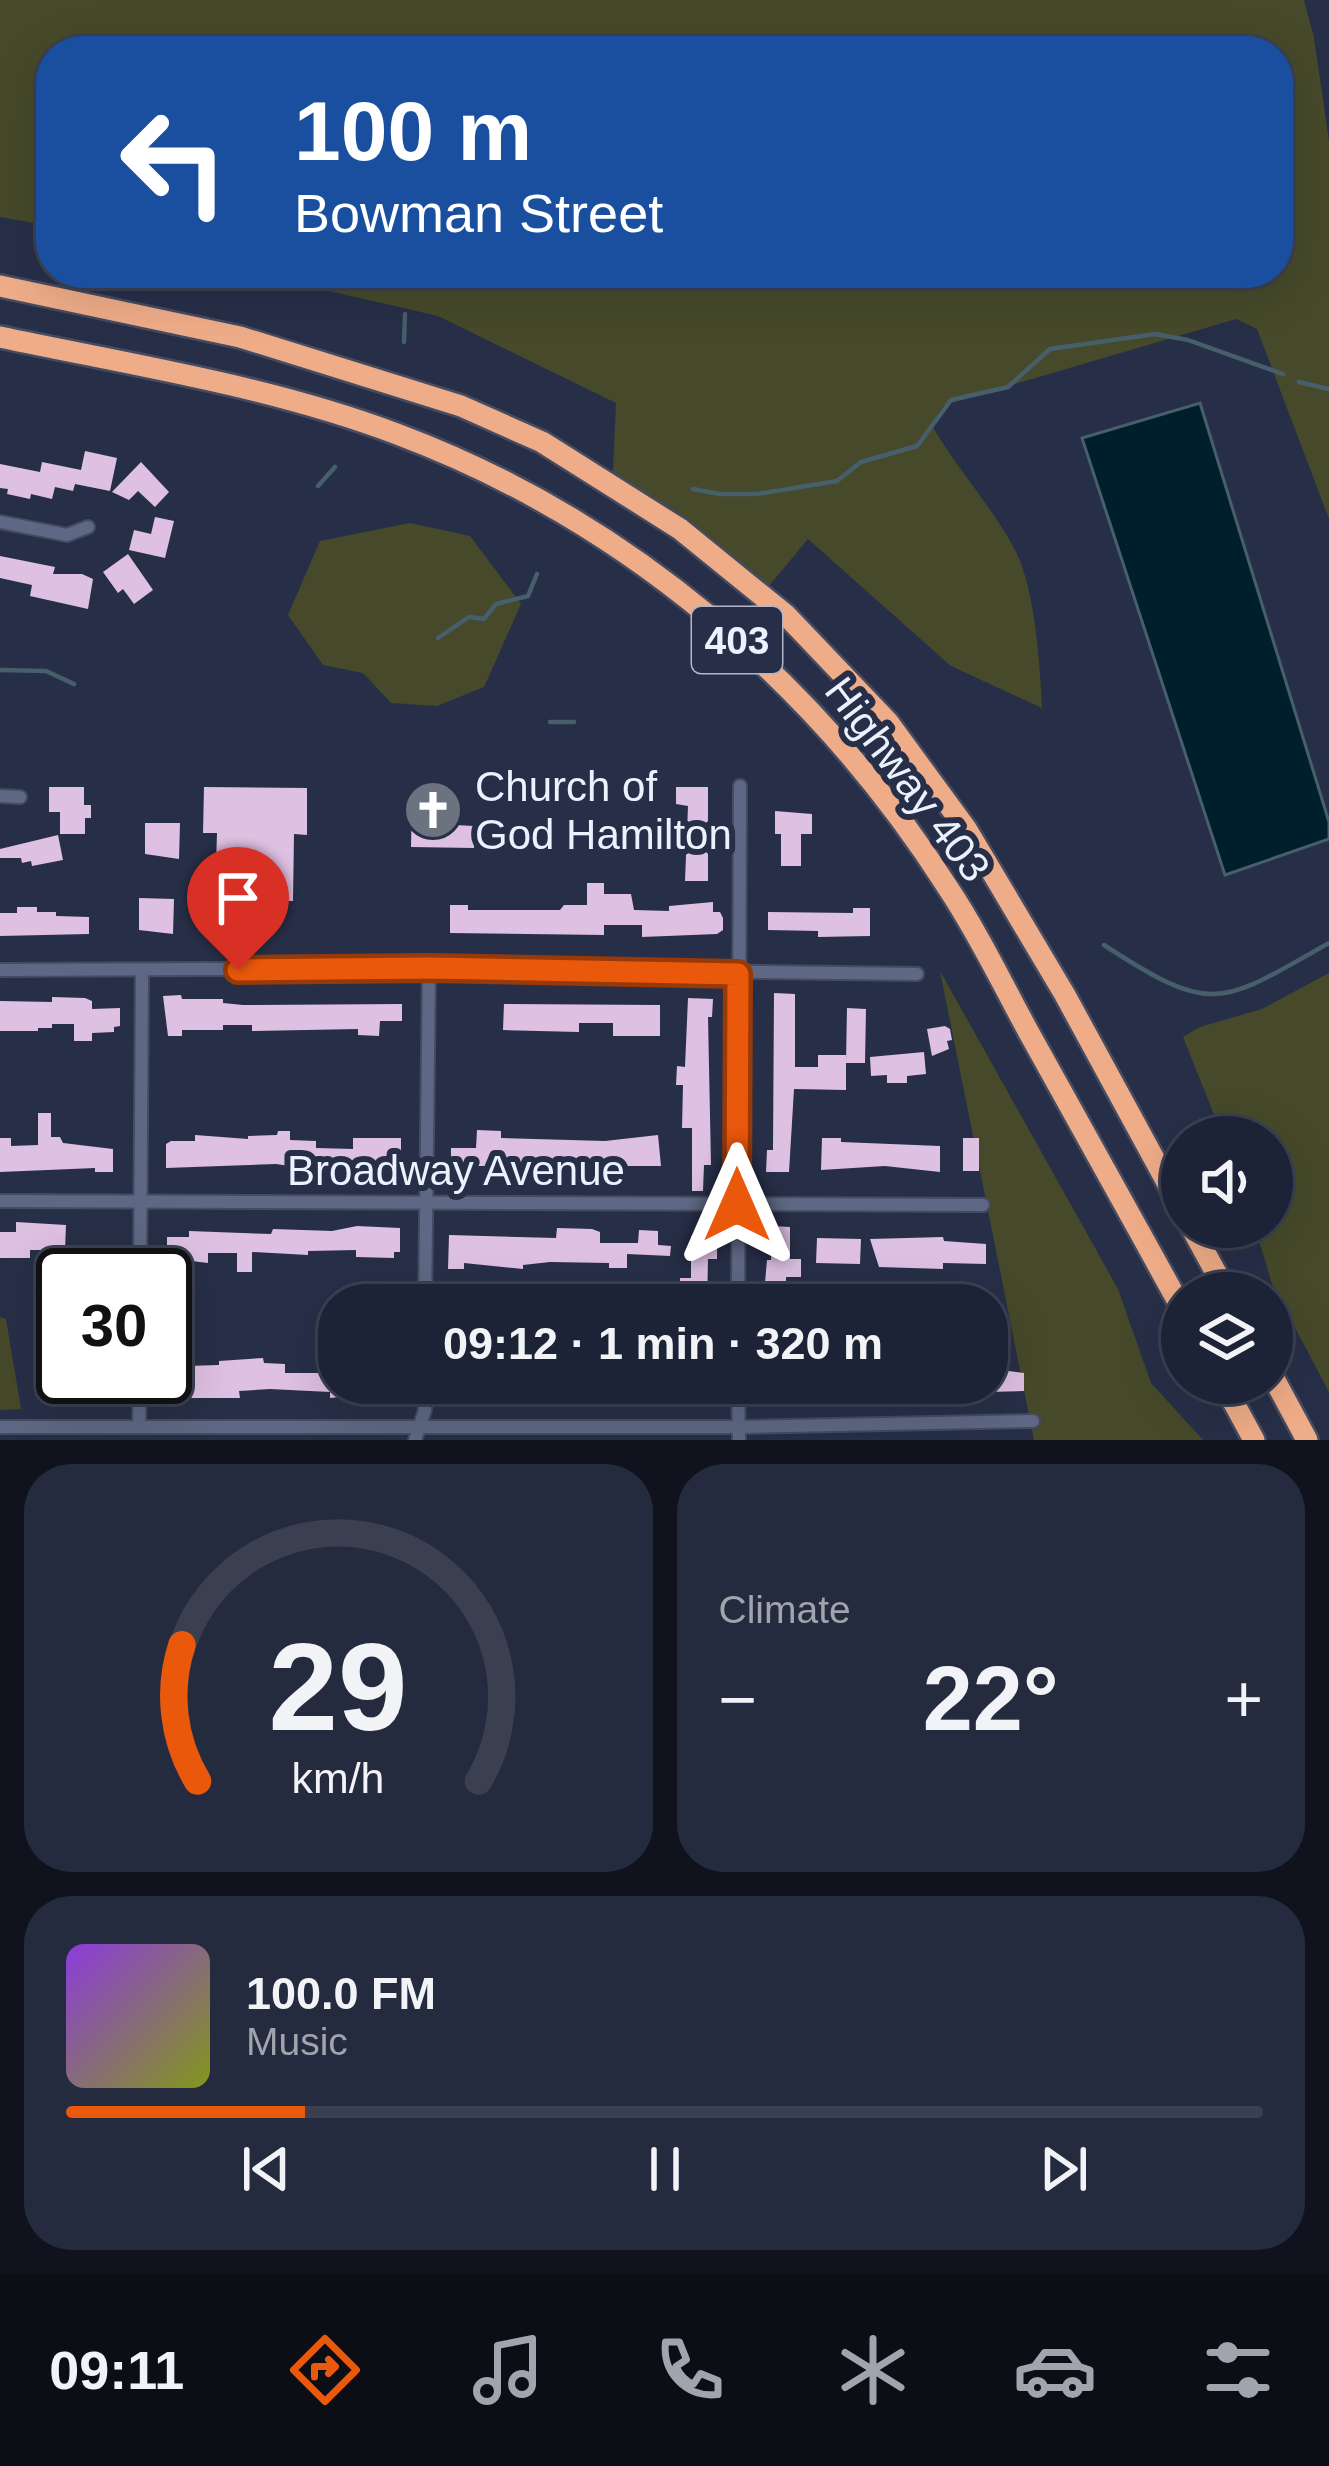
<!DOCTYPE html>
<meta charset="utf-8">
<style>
:root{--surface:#1d2336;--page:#252b3e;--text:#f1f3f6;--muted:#a0a4ad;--line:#3b4051;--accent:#ea580c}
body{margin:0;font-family:Helvetica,sans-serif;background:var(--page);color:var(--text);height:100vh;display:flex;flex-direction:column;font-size:45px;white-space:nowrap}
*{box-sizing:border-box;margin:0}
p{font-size:39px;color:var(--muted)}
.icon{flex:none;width:66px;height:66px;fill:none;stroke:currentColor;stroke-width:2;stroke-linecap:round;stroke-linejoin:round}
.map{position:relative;height:1440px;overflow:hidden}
.panel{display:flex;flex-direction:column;gap:24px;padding:24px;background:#10131e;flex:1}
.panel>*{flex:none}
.hud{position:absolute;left:36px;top:36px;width:1257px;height:252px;border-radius:48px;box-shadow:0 12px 48px #0002,0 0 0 3px var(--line);background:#1a4fa0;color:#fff;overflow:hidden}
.tools{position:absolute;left:1161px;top:1116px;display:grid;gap:24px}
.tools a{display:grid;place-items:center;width:132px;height:132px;border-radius:50%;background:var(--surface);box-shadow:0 12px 48px #0002,0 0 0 3px var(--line);font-size:60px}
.speed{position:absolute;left:36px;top:1248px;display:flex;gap:24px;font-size:60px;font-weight:700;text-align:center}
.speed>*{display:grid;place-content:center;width:156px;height:156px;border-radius:50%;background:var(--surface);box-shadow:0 12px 48px #0002,0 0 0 3px var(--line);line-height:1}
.speed .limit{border:6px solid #111;border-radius:18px;background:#fff;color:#111}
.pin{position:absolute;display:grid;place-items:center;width:102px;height:102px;color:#fff;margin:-123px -51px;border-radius:50% 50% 50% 0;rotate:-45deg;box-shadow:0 0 12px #0007}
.pin .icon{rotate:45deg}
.me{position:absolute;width:132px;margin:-66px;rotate:0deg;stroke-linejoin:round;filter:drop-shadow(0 0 9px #0008)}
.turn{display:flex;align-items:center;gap:42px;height:252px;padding:0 60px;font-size:54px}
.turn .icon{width:156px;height:156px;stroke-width:2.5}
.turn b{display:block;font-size:84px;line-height:102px}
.big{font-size:90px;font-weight:800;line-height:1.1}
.panel .card{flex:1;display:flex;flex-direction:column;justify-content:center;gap:18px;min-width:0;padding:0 42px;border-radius:48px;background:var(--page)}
.panel .dial{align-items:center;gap:0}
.dial svg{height:312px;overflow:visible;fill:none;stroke:var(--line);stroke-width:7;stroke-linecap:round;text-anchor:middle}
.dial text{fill:var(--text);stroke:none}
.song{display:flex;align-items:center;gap:36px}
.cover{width:144px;height:144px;border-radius:18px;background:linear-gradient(135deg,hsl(270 70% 55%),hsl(70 70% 35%))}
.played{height:12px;border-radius:6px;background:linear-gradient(90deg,var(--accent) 20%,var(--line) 20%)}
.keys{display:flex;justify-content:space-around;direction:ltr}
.heat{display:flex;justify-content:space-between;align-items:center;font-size:66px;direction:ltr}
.panel .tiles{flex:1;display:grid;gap:24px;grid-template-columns:1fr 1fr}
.card:last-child{grid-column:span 2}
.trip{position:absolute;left:318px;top:1284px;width:690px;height:120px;border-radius:48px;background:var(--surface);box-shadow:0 12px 48px #0002,0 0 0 3px var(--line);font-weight:800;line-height:120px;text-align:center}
.menu{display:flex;height:192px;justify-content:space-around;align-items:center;background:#0c0e16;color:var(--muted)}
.menu .icon{width:84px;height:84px}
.menu .selected{color:var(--accent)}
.menu b{font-size:54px;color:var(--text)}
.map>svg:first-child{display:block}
.green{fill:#464a2a}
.water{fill:#001f2c;stroke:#475e6b;stroke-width:3}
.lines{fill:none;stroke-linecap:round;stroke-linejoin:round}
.stream{stroke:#475e6b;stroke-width:4.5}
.building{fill:#dec0e2}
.street-casing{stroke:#454b60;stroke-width:16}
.highway-casing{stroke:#454b60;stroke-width:26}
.street{stroke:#5e6884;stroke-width:12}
.highway{stroke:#efac88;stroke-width:21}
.route-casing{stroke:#983908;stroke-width:30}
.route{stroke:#ea580c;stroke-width:21}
.labels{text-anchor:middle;stroke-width:12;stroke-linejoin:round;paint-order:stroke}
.shield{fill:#272f48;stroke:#b1b7c7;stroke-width:3}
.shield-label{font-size:39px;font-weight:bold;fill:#ecf1fe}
.street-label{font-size:42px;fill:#ecf1fe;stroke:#272f48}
.poi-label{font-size:42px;fill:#ecf1fe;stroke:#272f48;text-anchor:start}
</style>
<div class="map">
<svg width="1329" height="1440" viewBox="0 0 1329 1440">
<rect width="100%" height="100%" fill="#272f48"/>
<g class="green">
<path d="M0 0H1304L1314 38 1329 141V519L1257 329 1236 319 944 405 931 424C956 468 992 506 1015 550 1035 588 1040 664 1042 708L951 666 808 539 769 586 703 533 613 472 616 403 438 316 251 273H1278V51H51V226L0 217Z"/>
<path d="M410 523 470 536 521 604 484 687 437 706 391 703 363 673 323 665 288 615 320 541Z"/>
<path d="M940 971 1118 1289 1151 1383 1203 1440H1034Z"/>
<path d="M1329 973V1392L1272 1284 1255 1227H1272V1137H1223L1183 1037 1200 1027 1262 1009Z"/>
<path d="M0 1317 6 1319 21 1409 0 1410Z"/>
</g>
<path class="water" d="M1200 403 1329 822V839L1225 875 1082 438Z"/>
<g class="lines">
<g class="stream">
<path d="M404 342 405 314"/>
<path d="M1299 382 1329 389"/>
<path d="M318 486 335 467"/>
<path d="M693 489 720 494H757L837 481 861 462 917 446 951 400 1008 387 1050 349 1155 334 1188 340 1283 374"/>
<path d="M438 638 469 617 484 619 496 604 528 596 537 574"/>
<path d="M0 670 46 671 74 684"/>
<path d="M550 722H574"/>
<path d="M1104 945C1214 1017 1221 1004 1329 943"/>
</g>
</g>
<g class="building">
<path d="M85 451 117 458 110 491 75 484 73 491 55 487 52 499 31 494 30 499 7 494 8 489 0 488V464L40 472 42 462 81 470Z"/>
<path d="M141 462 169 492 155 507 138 491 129 500 112 492Z"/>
<path d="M155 517 174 521 165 558 129 550 134 530 151 534Z"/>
<path d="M128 554 153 590 134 604 123 589 118 593 103 572Z"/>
<path d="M0 556 55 567 53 574H82L93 579 88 609 30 596 32 585 0 578Z"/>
<path d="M49 787H84V805H91V818H85V834H60V812H49Z"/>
<path d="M204 787 307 788V835L294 834 293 901 215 899 217 833H203Z"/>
<path d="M676 787H708V881H685L688 806 676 804Z"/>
<path d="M412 795 455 796V825L474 826V848L411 847Z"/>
<path d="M775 811 812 814V834H801V866H781V834H775Z"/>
<path d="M145 823H180L179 859 145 854Z"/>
<path d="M58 835 63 860 32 866 31 861 22 863 21 858H0V849Z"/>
<path d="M587 883H604V894H631L634 910 669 911V906L713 902V912H720L723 918V930L717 934 642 937V925H604V935L450 933V905H468V910H560L564 905H587Z"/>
<path d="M139 898 174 899 173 934 139 930Z"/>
<path d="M17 907H37V912H56V916L89 917V934L0 936V913H17Z"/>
<path d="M853 908H870V936L818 937V931L768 930V912L853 913Z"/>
<path d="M774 993 795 994V1067H818V1055H846V1090L794 1089 789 1172H766L767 1150H773Z"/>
<path d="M181 995 182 999H223V1003L243 1005 402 1004V1021H380L379 1036 358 1035V1029L252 1031V1025H223V1030H182V1036H168L163 996Z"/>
<path d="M52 997 85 998 92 1001V1009L120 1008V1026L114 1027V1032L92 1033V1041H74V1024H52V1028H38V1031H0V1001L52 1002Z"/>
<path d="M688 998 713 999 712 1017H708L711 1165H704L703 1191H692V1128H682L683 1085H676L677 1066 685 1067Z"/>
<path d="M504 1004 660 1005V1036H613V1023H579V1032L503 1030Z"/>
<path d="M847 1008 866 1009 865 1063H846Z"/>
<path d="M945 1026 950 1029 952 1040 947 1041 949 1049 932 1056 927 1029Z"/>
<path d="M924 1052 926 1074 907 1076V1083H887V1075L871 1076 870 1057Z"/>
<path d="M38 1113H51V1137H60L63 1143 113 1149V1172H95V1168L0 1172V1138H11V1146L38 1145Z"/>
<path d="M477 1130 501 1131V1138L605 1141 658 1135 661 1166H451V1148H476Z"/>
<path d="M278 1131H290V1140L316 1141V1148L353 1149V1138H401V1168H344L343 1174 276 1164 166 1168V1144L171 1141H195V1135L248 1139V1136L277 1135Z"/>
<path d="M822 1138H841V1142L940 1146V1172L885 1166 821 1170Z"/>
<rect x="963" y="1138" width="16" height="33"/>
<path d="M16 1222 66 1225 65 1250H30V1258H0V1232H16Z"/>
<path d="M357 1226 400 1228V1252H394V1258L356 1257V1250L308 1251V1255L252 1252V1272H237V1253H208V1263L167 1258V1237H189V1231L271 1234 273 1229 332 1231Z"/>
<path d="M772 1226 790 1227V1259H801V1277H786V1305H763L767 1260H771Z"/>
<path d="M557 1228 592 1229 600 1232V1243H638L639 1230 658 1231V1245L671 1246 670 1256 627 1254V1268H609V1263L550 1262 523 1265V1269L464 1263V1269H448L449 1235 556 1238Z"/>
<path d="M691 1236H717V1259H708L707 1305H680V1278H691Z"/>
<path d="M943 1237 944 1241 986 1244V1264L943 1263V1269L879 1267 870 1239Z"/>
<path d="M817 1238 861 1239 860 1264 816 1263Z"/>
<path d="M76 1246H118V1275H77Z"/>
<path d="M169 1356H186V1366L219 1365V1361L263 1358 264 1363 285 1364V1373H326V1365L339 1364V1383H368L369 1394 330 1398V1392L270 1389 239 1391 240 1398H187V1390H162L165 1358Z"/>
<path d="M987 1368 1024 1373V1391L987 1392Z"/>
</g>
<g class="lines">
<g class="street-casing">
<g id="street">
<path d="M0 522 67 535 88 527"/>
<path d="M0 796 20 797"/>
<path d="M0 970 429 968 917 974"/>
<path d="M0 1201 983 1205"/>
<path d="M140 1275 142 972"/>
<path d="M425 1305 429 968"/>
<path d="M738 1305 740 786"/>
<path d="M738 1383 739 1440"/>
<path d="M0 1427H739L1033 1421"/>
<path d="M139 1427 140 1377"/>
<path d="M415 1440 425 1410V1383"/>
</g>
</g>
<g class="highway-casing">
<g id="highway">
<path d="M0 286 240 337 461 406 542 442 680 529 786 615 888 722 967 830 1065 995 1182 1210"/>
<path d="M0 337C132 365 270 386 397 434 626 520 817 683 948 888 978 933 1002 983 1028 1031 1079 1123 1131 1216 1182 1309"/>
<path d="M1191 1227 1227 1293"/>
<path d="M1272 1375 1307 1440"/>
<path d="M1223 1383 1254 1440"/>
</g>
</g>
<use href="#street" class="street"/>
<use href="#highway" class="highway"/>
</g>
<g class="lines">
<g class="route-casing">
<path id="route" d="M238 970 430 968 738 974 737 1205"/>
</g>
<use href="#route" class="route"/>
</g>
<defs>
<g id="church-disc" transform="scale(3)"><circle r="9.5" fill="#6b7280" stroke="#272f48"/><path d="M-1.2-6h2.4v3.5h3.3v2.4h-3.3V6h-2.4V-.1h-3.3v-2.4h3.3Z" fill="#fff"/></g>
</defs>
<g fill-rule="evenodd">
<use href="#church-disc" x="433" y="810"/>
</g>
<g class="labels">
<rect class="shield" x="692" y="607" width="90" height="66" rx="9"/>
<g class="shield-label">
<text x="737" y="654">403</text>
</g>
<g class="street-label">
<text transform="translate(908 779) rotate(53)" y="15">Highway 403</text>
<text x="456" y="1185">Broadway Avenue</text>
</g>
<g class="poi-label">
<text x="475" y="801">Church of<tspan x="475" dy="48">God Hamilton</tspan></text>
</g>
</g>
</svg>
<div class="tools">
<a><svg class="icon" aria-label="sound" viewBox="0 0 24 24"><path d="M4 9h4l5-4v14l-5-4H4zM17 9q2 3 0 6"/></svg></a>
<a><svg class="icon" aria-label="layers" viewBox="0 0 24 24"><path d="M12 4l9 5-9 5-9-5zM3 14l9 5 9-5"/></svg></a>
</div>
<div class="speed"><div class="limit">30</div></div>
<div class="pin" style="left:238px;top:970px;background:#d93025"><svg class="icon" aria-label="arrive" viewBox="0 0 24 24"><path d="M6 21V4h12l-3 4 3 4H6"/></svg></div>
<svg class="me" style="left:737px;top:1205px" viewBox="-20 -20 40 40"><path d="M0-17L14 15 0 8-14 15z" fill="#ea580c" stroke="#fff" stroke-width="4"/></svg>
<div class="trip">09:12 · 1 min · 320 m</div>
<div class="hud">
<div class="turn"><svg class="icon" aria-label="left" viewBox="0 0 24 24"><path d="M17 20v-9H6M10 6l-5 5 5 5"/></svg><div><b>100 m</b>Bowman Street</div></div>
</div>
</div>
<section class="panel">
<div class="tiles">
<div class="card dial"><svg viewBox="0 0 100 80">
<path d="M14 69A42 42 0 1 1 86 69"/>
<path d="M14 69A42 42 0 0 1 10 34" stroke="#ea580c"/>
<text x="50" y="56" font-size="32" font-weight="700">29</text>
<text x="50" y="72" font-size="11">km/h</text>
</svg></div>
<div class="card"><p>Climate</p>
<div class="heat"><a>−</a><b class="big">22°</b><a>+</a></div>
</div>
<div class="card">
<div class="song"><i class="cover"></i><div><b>100.0 FM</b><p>Music</p></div></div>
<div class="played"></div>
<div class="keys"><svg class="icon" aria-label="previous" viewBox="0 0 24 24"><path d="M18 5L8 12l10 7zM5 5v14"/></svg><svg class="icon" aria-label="pause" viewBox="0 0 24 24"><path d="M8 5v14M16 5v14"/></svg><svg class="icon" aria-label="next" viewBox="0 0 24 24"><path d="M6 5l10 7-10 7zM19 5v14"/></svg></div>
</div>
</div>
</section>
<nav class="menu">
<b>09:11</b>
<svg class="icon selected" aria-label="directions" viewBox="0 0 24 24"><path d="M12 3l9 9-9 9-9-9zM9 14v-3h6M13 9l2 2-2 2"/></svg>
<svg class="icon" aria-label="music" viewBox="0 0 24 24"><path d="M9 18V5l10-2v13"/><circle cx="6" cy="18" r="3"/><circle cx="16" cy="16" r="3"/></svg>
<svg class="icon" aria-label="phone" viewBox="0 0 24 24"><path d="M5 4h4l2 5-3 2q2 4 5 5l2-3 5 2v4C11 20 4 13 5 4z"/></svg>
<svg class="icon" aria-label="climate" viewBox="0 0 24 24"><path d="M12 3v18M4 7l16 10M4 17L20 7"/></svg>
<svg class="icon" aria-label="car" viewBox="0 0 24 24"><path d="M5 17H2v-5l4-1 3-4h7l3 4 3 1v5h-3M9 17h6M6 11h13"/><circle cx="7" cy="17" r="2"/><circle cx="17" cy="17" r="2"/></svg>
<svg class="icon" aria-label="filters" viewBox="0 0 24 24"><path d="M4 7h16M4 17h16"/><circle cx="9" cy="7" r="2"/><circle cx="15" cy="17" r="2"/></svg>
</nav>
